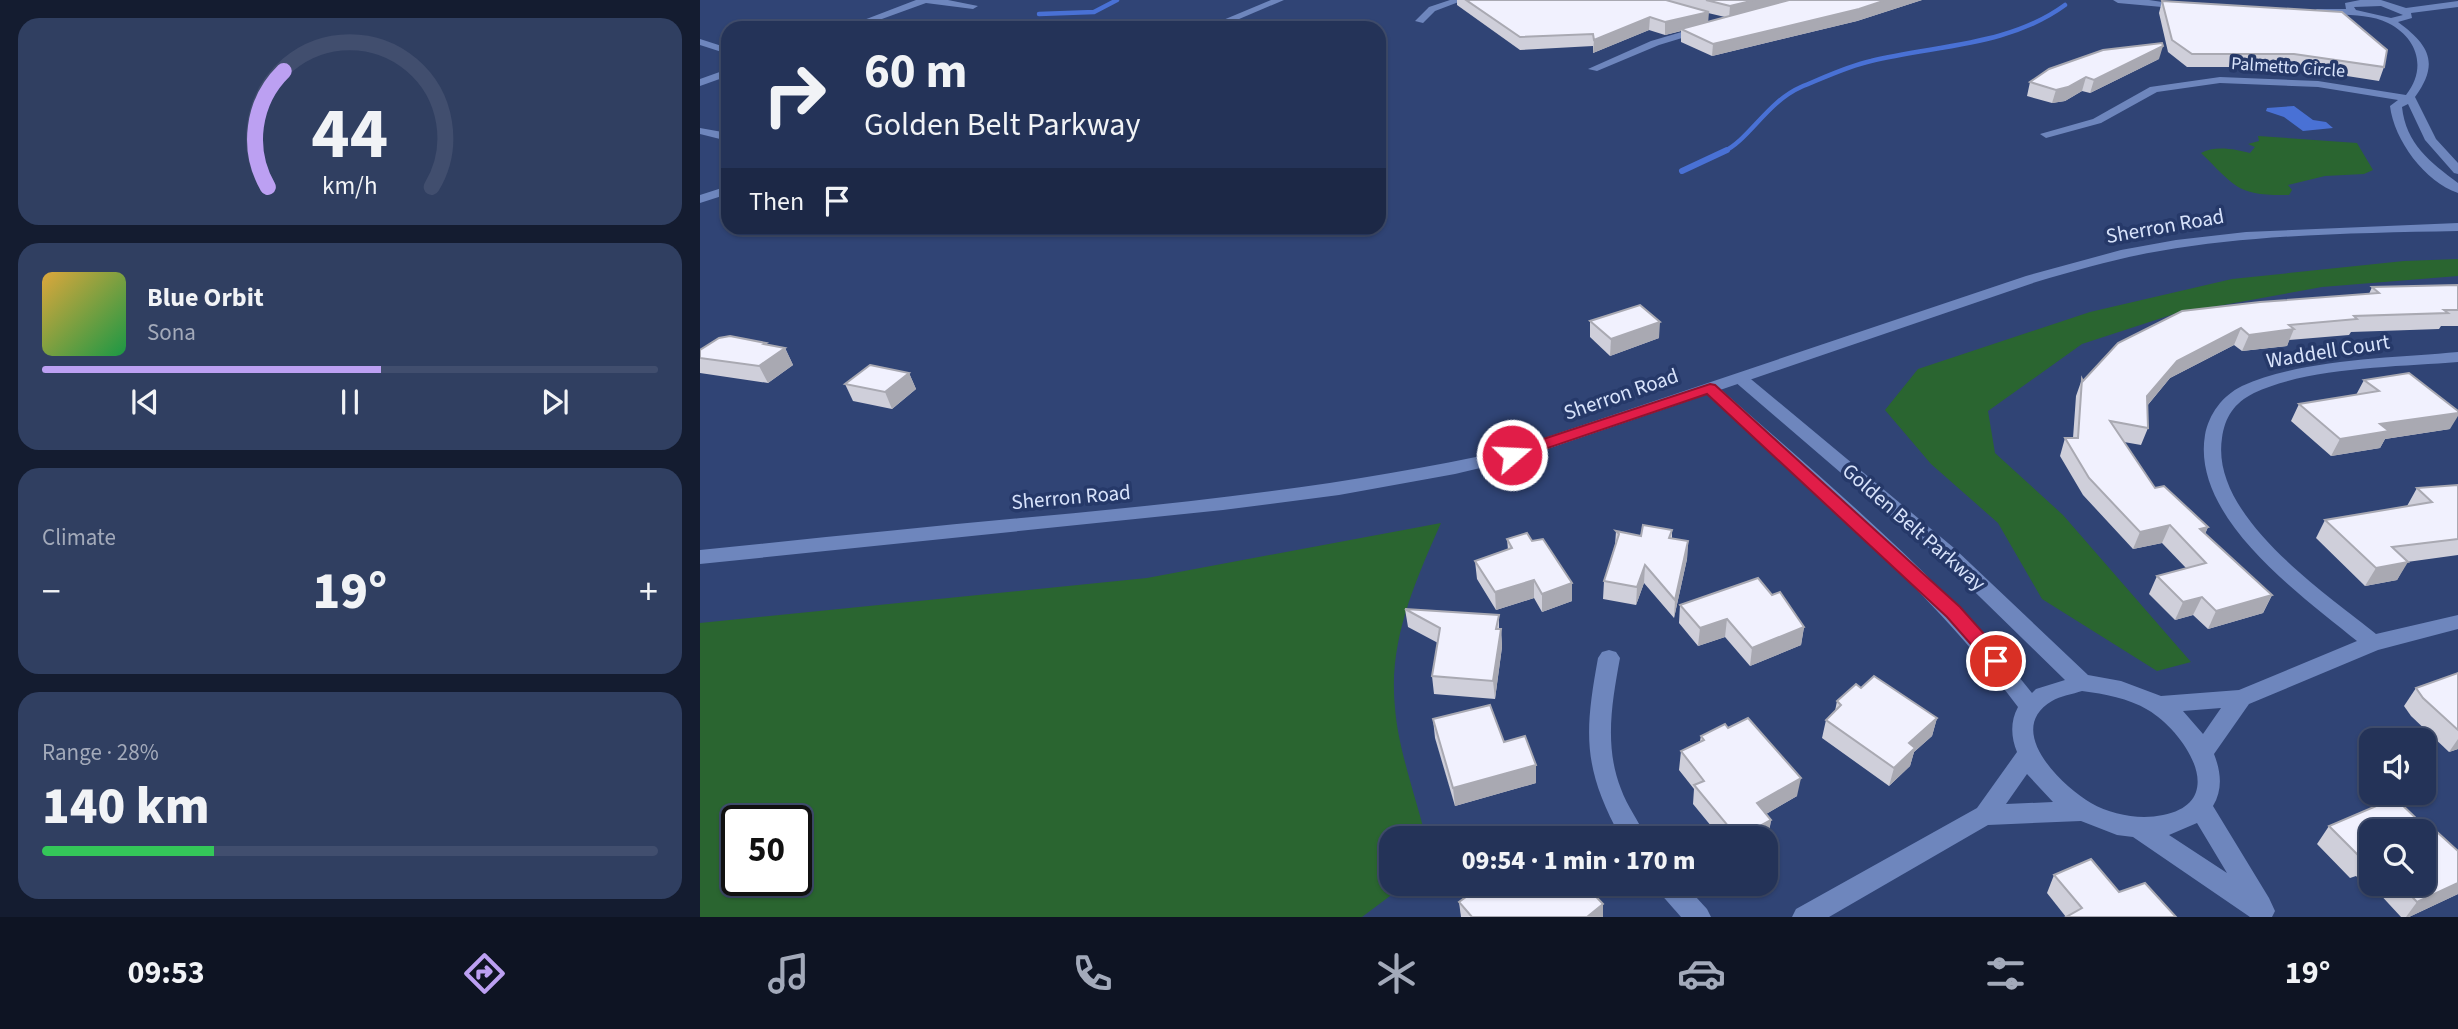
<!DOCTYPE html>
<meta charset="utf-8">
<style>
:root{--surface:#243358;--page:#303f61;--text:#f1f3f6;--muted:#a3aaba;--line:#414e6e;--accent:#bca0f2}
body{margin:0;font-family:"Source Sans 3",sans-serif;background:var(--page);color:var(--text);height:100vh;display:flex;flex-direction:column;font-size:26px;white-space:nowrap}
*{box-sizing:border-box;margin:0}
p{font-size:23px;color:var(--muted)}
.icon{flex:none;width:38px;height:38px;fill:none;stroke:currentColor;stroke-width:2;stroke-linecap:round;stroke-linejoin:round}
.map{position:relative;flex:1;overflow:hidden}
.side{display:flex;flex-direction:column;gap:18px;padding:18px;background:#141c30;width:700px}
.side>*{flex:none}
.banner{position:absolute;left:21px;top:21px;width:665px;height:214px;border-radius:21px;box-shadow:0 2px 5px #0004,0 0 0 2px var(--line);background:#243358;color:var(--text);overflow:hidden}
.controls{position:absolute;left:1659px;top:728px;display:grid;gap:14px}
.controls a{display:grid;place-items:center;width:77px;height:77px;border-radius:14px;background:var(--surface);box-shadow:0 2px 5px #0004,0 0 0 2px var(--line);font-size:35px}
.speed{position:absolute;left:21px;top:805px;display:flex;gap:14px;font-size:35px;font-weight:700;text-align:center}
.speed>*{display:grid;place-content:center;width:91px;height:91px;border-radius:50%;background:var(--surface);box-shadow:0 2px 5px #0004,0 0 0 2px var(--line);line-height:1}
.speed .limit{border:4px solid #111;border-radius:10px;background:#fff;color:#111}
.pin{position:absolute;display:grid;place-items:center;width:60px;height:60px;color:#fff;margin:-30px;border:4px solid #fff;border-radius:50%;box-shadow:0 2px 7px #0007}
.me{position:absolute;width:77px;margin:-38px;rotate:71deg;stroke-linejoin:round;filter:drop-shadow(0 0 5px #0008)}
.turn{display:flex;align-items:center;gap:24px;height:147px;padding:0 28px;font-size:32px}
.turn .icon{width:91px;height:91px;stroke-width:2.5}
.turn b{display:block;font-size:49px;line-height:60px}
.then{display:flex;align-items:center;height:66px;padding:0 28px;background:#0003;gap:14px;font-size:26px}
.big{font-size:52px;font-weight:800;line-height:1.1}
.side .card{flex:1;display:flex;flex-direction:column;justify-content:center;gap:10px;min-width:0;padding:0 24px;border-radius:21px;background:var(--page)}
.side .dial{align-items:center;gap:0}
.dial svg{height:182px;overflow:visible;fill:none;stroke:var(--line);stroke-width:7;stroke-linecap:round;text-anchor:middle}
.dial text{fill:var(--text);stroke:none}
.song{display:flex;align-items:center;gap:21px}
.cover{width:84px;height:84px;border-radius:10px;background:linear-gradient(135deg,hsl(40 70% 55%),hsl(140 70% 35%))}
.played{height:7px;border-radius:4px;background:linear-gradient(90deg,var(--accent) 55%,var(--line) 55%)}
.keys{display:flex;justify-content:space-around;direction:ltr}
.heat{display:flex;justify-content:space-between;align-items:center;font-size:38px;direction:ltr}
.charge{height:10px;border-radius:5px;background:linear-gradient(90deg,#34c759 28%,var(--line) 0)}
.trip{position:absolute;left:679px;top:826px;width:399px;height:70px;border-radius:21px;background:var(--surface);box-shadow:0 2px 5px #0004,0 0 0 2px var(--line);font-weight:800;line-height:70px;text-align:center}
.menu{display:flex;height:112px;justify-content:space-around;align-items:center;background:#0e1423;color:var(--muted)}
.menu .icon{width:49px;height:49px}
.menu .current{color:var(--accent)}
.menu b{font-size:32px;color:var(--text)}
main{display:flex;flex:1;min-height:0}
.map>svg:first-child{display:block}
.green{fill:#2a6530;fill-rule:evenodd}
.water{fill:#4971d5}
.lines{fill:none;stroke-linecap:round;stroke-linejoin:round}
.stream-far1{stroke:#4971d5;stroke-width:4.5}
.stream{stroke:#4971d5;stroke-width:6}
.minor{fill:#6e86bd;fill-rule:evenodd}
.tertiary{fill:#6e86bd;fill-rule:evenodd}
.secondary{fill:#6e86bd;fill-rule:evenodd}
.wall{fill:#cfcfda;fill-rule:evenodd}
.shaded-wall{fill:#a9a9b2}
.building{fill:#f1f1fe;stroke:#a9a9b2;stroke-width:2}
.route{fill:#e11d48;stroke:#92132f;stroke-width:2}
.labels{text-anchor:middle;stroke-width:7;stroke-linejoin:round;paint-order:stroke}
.far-street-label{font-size:18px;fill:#d8e3fb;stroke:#263969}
.street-label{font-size:21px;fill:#d8e3fb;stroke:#263969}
</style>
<main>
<section class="side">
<div class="card dial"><svg viewBox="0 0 100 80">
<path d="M14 69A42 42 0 1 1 86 69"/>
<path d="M14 69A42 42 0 0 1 21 18" stroke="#bca0f2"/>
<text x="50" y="56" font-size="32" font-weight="700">44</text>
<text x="50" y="72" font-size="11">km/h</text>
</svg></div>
<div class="card">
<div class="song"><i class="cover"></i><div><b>Blue Orbit</b><p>Sona</p></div></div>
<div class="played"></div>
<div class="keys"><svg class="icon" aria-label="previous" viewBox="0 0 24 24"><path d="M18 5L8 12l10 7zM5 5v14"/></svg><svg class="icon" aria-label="pause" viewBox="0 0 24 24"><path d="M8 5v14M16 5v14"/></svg><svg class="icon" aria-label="next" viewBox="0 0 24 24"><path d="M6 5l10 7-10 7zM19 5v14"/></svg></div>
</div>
<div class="card"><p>Climate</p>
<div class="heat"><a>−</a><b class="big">19°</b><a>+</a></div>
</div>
<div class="card"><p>Range · 28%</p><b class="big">140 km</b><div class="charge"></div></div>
</section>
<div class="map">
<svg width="1758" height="917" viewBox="0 0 1758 917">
<rect width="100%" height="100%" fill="#304475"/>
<g class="green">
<path d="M1558 136 1657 143 1673 170 1664 174 1625 176 1588 185 1592 190 1589 195C1537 196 1536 187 1501 153 1514 145 1536 149 1550 153L1555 147 1548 144 1559 141Z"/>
<path d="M1758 259V276L1622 287 1474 314 1382 344 1288 411 1295 453 1363 515 1491 662 1457 671 1342 599 1298 523 1231 464 1185 410 1218 369 1390 312 1532 279 1704 261Z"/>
<path d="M741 523C715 582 688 641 695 708 698 748 716 798 726 838H691V884H706L662 917H0V623L447 578ZM37 821H96V880H37Z"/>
</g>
<path class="water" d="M1594 106 1613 120 1626 122 1633 128 1603 131 1584 117 1566 111 1567 108Z"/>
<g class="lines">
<g class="stream-far1">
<path d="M339 14 394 12 417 0"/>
<path d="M1023 152C1049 140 1067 102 1101 87 1123 78 1148 66 1171 61 1237 45 1309 46 1365 5"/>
</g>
<path class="stream" d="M982 171 1027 150"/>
<g class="minor">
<path d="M216 0H248L278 6 273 9 226 3 157 28H143Z"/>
<path d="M750 0H764L735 11 723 23 715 21 729 7Z"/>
<path d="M1413 0H1449L1489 6 1484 9 1418 3Z"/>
<path d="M1660 0H1681L1706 8 1758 1V7L1711 13 1712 18 1698 22C1729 45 1740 63 1715 97L1736 139 1758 163V174L1754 173 1725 140 1708 104 1702 107C1706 144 1730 162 1758 183V193C1725 182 1694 140 1690 106L1698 100 1618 87 1520 83 1457 92 1401 123 1346 138 1340 134 1393 119 1450 87 1520 77 1618 81 1706 95C1727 69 1718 38 1688 23 1667 13 1640 15 1617 15L1612 12 1617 9H1646L1645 3ZM1681 6 1703 15 1691 18 1656 10 1654 7Z"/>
<path d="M1002 26 1005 27V31L959 45 897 71 888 69 951 41Z"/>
<path d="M0 39 28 48V54L0 45Z"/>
<path d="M28 69V76L0 86V79Z"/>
<path d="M0 128 28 133V141L0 134Z"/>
<path d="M1758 352V362C1697 367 1609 367 1554 393 1534 403 1525 417 1522 438 1510 516 1623 591 1676 634L1758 615V629L1678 650 1549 704 1514 754C1521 772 1523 789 1513 806L1569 898 1575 911 1572 917H1550L1433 837 1417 835 1381 821 1288 825 1129 917H1092L1096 909 1277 808 1317 752C1311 738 1310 721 1318 707 1228 587 1115 492 1004 391L1002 388 1004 385H1016C1126 483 1241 576 1332 693L1336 689 1365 680 1240 558 1034 381 1032 378 1034 375H1046L1254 548 1388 675 1421 681 1461 696 1539 690 1657 641C1601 595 1491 518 1505 435 1509 414 1522 396 1542 386 1601 359 1693 358 1758 352ZM1382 691C1405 694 1428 698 1448 710 1484 731 1531 801 1463 815 1440 820 1412 815 1391 803 1362 786 1303 730 1352 701 1360 696 1373 694 1382 691ZM1521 708 1503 734 1483 711ZM1327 774 1353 802 1306 804ZM1497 823 1527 873 1469 835Z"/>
<path d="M909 650 916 652 920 658C912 702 904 746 921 789 927 806 939 821 946 838H921C883 768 884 735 898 658L902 652Z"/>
<path d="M956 884H984L1007 909 1011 917H981L959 892Z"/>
</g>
<g class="tertiary">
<path d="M571 0H584L518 28H504Z"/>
<path d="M28 186V194L0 203V195Z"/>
</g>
<path class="secondary" d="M1758 223V231C1659 233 1558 234 1460 251 1418 258 1377 270 1336 282L818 459 755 474 639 495 523 510 0 564V550C107 539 214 528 321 518 485 503 647 486 808 450L1326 276 1421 250 1476 240 1546 232Z"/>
</g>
<g class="wall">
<path d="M757 0H1222L1157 21 1012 56 981 42V31L965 35 949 30 893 53V46L820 50 757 5ZM1008 13 1025 17 1008 22Z"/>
<path d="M1462 1 1684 67 1679 81 1589 67H1487L1468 52 1459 13Z"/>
<path d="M1459 59 1390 93 1382 91 1365 101 1352 103 1327 96 1330 82Z"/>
<path d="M1758 285V326H1741L1739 329 1651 332 1649 335 1589 340 1587 346 1542 351 1534 345 1470 378 1447 406 1448 428 1441 445 1424 442 1455 488 1508 527 1505 534 1572 595 1563 613 1508 629 1493 615 1475 620 1449 594 1457 576 1486 568 1462 543 1433 549 1383 495 1360 456 1365 438H1373L1376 396 1382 379 1383 381 1418 343 1669 294 1672 287Z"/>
<path d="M890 321 959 338 910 356 890 337Z"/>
<path d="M67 345 85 348 93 365 68 383 0 373V350Z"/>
<path d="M209 373 216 389 192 409 153 401 145 384Z"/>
<path d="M1664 380 1750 429 1685 439 1680 448 1631 456 1591 421 1599 404 1656 395Z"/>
<path d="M1758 485V555L1707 562 1697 580 1665 586 1616 538 1625 520 1707 506 1717 488Z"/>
<path d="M972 530V538L988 541 987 559 974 618 944 583 936 605 903 599 904 581 915 545 916 531 941 536Z"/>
<path d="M807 539 832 541 872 583V601L842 612 834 598 796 610 777 579 775 561 808 550Z"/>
<path d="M1072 595 1104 627 1101 645 1050 666 1025 637 998 646 979 623 980 605Z"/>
<path d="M705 609 799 615V629H801L802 647 795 699 734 694 732 676 738 643 708 627Z"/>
<path d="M1758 673V749L1749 752 1711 716 1704 706 1716 688Z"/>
<path d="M1161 688 1237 718 1232 736 1214 752 1210 766 1189 786 1122 738 1126 720 1135 711 1137 701Z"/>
<path d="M733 719 804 742 836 765V783L755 806 735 738Z"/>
<path d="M1001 736 1097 796 1066 814 1071 820 1068 838 1066 839V838H1021L993 804 994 789 979 770 981 751 1000 741Z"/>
<path d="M1721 823 1758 851V894L1709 917H1701L1676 890 1672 891 1656 876 1650 878 1617 844 1629 826ZM1671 831 1724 884H1671Z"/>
<path d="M1354 875 1419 892 1366 917 1347 893Z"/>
<path d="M759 902 903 917H761Z"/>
</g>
<g class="shaded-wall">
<path d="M1055 0H1103L1029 18 1030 6Z"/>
<path d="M1186 0H1222L1157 21 1012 56 1013 44Z"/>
<path d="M1009 12 1008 24 981 29V31L965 35V22Z"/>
<path d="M950 17 949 30 893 53 894 40Z"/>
<path d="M1463 46 1459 59 1390 93 1394 80Z"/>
<path d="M1386 77 1382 91 1365 101 1352 103 1356 90Z"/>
<path d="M960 322 959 338 910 356 911 339Z"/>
<path d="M1541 328 1534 345 1470 378 1441 413 1447 396 1477 361Z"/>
<path d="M1594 329 1587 346 1542 351 1549 335Z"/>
<path d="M66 343 73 357 85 348 93 365 68 383 59 366 64 344Z"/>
<path d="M209 373 216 389 192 409 185 392Z"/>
<path d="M1758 413V416L1750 429 1685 439 1680 448 1631 456 1640 439 1680 424Z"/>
<path d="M1470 525 1462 543 1433 549 1440 532Z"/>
<path d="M1508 527 1500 545V529Z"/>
<path d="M988 541 987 559 974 618 975 600Z"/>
<path d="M1708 562 1697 580 1665 586 1676 568Z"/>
<path d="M945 565 944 583 936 605 937 587Z"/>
<path d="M834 580V598L796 610 795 592Z"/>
<path d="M872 583V601L842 612V594Z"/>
<path d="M1572 595 1563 613 1508 629 1516 611Z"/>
<path d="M1502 597 1493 615 1475 620 1483 602Z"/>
<path d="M1027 619 1025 637 998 646 1000 628Z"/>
<path d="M1104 627 1101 645 1050 666 1052 648Z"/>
<path d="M801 629 802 647 795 699 793 681Z"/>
<path d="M1237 718 1232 736 1214 752 1210 766 1189 786 1194 768 1209 743Z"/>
<path d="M1758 739V749L1749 752Z"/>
<path d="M836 765V783L755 806 753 788Z"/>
<path d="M1101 778 1097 796 1054 821 1057 803Z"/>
<path d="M1071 820 1068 838 1066 839V838H1039Z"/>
<path d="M1758 883V894L1709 917H1706L1717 902Z"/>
<path d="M1678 884H1681L1676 890 1672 891Z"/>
<path d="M903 904V917H887Z"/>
</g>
<g class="building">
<path d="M766 0H966L1009 12 965 22 950 17 894 40 893 34 820 37Z"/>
<path d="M1006 0H1055L1030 6Z"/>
<path d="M1089 0H1186L1159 9 1013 44 981 29Z"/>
<path d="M1462 1 1642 12 1687 50 1684 67 1594 54H1492L1472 40Z"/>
<path d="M1462 43 1463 46 1394 80 1386 77 1368 87 1356 90 1330 82 1349 69 1403 50Z"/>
<path d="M1758 285V310H1744L1748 313 1654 316 1657 319 1589 325 1594 329 1549 335 1541 328 1477 361 1447 396 1448 428 1410 421 1455 488 1464 486 1508 527 1500 529 1572 595 1516 611 1502 597 1483 602 1457 576 1506 563 1470 525 1440 532 1389 478 1365 438H1378L1382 379 1383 381 1418 343 1482 311 1560 302 1679 293 1672 287Z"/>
<path d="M940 305 960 322 911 339 890 321Z"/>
<path d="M30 336 66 343 64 344 85 348 59 366 0 358V350L19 338Z"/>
<path d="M170 365 209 373 185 392 145 384Z"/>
<path d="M1709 373 1758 411V413L1680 424 1689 431 1640 439 1599 404 1679 391 1664 380Z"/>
<path d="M1758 485V539L1692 547 1708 562 1676 568 1625 520 1732 502 1717 488Z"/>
<path d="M943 525 972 530 969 538 988 541 975 600 945 565 937 587 904 581 919 534 916 531 941 536Z"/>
<path d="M827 533 832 541 843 539 872 583 842 594 834 580 795 592 775 561 812 548 807 539Z"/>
<path d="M1058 578 1072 595 1080 592 1104 627 1052 648 1027 619 1000 628 980 605Z"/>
<path d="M705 609 799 615 796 629H801L793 681 732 676 740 628Z"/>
<path d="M1758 673V730L1723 698 1716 688Z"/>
<path d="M1174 676 1237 718 1209 743 1215 748 1194 768 1126 720 1141 705 1137 701 1156 684 1161 688Z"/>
<path d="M790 705 804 742 825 736 836 765 753 788 733 719Z"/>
<path d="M1048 718 1101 778 1057 803 1071 820 1038 838 994 785 1004 781 981 751 1004 740 1001 736 1025 724 1028 728Z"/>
<path d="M1695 798 1721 823 1725 821 1758 851V883L1717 902 1700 884H1724V831H1671V861L1669 858 1663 860 1629 826Z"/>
<path d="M1391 859 1419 892 1445 883 1476 917H1366L1382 908 1354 875Z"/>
<path d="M784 884H884L903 904 887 917H772L759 902Z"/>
</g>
<path class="route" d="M1010 384 1015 385 1260 607 1303 655 1306 661 1303 666H1290L1247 617 1007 394 818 458H807L804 455 807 451Z"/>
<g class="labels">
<g class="far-street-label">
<text transform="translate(1588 67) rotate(4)" y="6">Palmetto Circle</text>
</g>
<g class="street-label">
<text transform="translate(1465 226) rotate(-10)" y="7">Sherron Road</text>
<text transform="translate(1628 351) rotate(-9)" y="7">Waddell Court</text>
<text transform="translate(921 394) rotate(-19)" y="7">Sherron Road</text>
<text transform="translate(371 497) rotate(-5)" y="7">Sherron Road</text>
<text transform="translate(1214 527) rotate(41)" y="7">Golden Belt Parkway</text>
</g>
</g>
</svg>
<div class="controls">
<a><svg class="icon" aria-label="sound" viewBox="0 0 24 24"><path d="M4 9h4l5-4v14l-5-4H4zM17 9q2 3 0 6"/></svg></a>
<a><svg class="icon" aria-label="search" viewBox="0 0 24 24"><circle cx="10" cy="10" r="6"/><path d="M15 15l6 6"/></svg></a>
</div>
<div class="speed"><div class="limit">50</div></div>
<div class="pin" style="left:1296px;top:661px;background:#d93025"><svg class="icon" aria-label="arrive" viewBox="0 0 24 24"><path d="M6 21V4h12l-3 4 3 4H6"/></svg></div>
<svg class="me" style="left:812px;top:455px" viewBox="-20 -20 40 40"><circle r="17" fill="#e11d48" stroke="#fff" stroke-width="3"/><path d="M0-11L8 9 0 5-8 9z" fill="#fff"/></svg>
<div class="trip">09:54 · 1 min · 170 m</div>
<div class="banner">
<div class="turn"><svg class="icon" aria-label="right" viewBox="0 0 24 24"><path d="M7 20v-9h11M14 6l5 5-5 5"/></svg><div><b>60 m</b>Golden Belt Parkway</div></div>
<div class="then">Then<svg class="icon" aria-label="arrive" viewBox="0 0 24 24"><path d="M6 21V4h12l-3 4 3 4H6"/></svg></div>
</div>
</div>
</main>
<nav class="menu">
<b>09:53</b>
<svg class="icon current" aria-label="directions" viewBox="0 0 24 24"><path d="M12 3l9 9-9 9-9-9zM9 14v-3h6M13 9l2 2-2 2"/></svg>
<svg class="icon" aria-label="music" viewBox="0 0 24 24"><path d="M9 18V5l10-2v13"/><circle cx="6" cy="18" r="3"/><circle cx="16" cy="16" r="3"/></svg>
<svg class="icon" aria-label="phone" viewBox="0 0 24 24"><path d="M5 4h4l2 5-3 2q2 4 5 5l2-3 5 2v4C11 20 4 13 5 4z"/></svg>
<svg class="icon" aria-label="climate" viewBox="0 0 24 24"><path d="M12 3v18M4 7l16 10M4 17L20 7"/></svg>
<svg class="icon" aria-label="car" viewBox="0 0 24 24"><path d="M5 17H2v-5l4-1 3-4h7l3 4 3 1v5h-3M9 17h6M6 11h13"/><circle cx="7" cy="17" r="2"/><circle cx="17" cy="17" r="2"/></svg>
<svg class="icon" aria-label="filters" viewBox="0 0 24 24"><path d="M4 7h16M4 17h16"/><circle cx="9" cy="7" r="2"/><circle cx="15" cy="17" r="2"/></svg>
<b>19°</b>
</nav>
